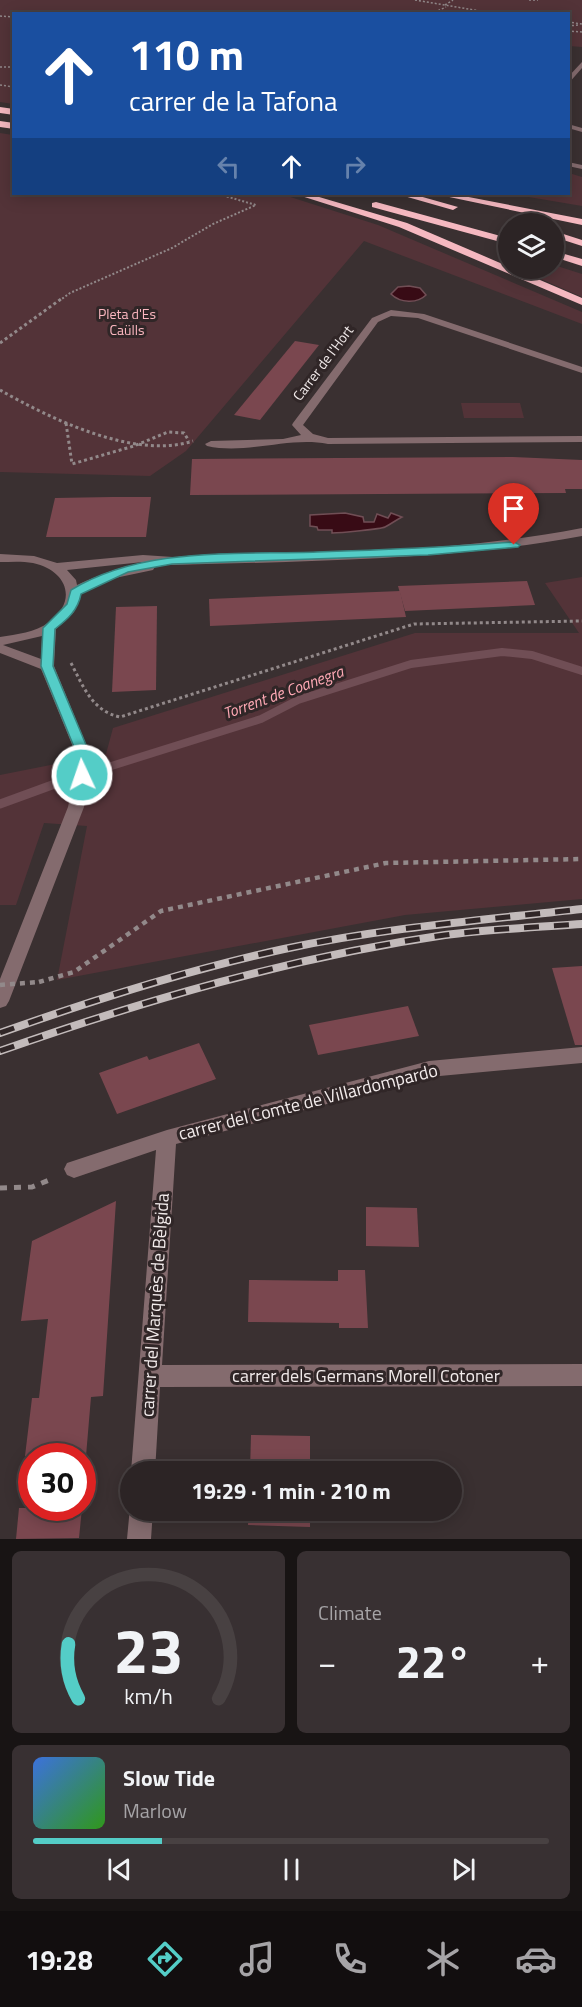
<!DOCTYPE html>
<meta charset="utf-8">
<style>
:root{--surface:#2c2425;--page:#383032;--text:#f1f3f6;--muted:#a6a4a7;--line:#484142;--accent:#54cdc7}
body{margin:0;font-family:"Titillium Web",sans-serif;background:var(--page);color:var(--text);height:100vh;display:flex;flex-direction:column;font-size:22px;white-space:nowrap}
*{box-sizing:border-box;margin:0}
p{font-size:20px;color:var(--muted)}
.icon{flex:none;width:33px;height:33px;fill:none;stroke:currentColor;stroke-width:2;stroke-linecap:round;stroke-linejoin:round}
.map{position:relative;height:1539px;overflow:hidden}
.details{display:flex;flex-direction:column;gap:12px;padding:12px;background:#181414;flex:1}
.details>*{flex:none}
.banner{position:absolute;left:12px;top:12px;width:558px;height:183px;border-radius:0px;box-shadow:0 3px 15px #0003,0 0 0 2px var(--line);background:#1a4fa0;color:#fff;overflow:hidden}
.controls{position:absolute;left:498px;top:213px;display:grid;gap:12px}
.controls a{display:grid;place-items:center;width:66px;height:66px;border-radius:50%;background:var(--surface);box-shadow:0 3px 15px #0003,0 0 0 2px var(--line);font-size:30px}
.speed{position:absolute;left:18px;top:1443px;display:flex;gap:12px;font-size:30px;font-weight:700;text-align:center}
.speed>*{display:grid;place-content:center;width:78px;height:78px;border-radius:50%;background:var(--surface);box-shadow:0 3px 15px #0003,0 0 0 2px var(--line);line-height:1}
.speed .limit{border:9px solid #d22;background:#fff;color:#111}
.pin{position:absolute;display:grid;place-items:center;width:51px;height:51px;color:#fff;margin:-62px -26px;border-radius:50% 50% 50% 0;rotate:-45deg;box-shadow:0 0 6px #0007}
.pin .icon{rotate:45deg}
.me{position:absolute;width:66px;margin:-33px;rotate:357deg;stroke-linejoin:round;filter:drop-shadow(0 0 4px #0008)}
.turn{display:flex;align-items:center;gap:21px;height:126px;padding:0 18px;font-size:27px}
.turn .icon{width:78px;height:78px;stroke-width:2.5}
.turn b{display:block;font-size:42px;line-height:51px}
.lanes{display:flex;align-items:center;height:57px;padding:0 18px;background:#0003;justify-content:center;gap:30px;direction:ltr}
.lanes .off{opacity:.35}
.big{font-size:45px;font-weight:700;line-height:1.1}
.details .widget{flex:1;display:flex;flex-direction:column;justify-content:center;gap:9px;min-width:0;padding:0 21px;border-radius:9px;background:var(--page)}
.details .dial{align-items:center;gap:0}
.dial svg{height:156px;overflow:visible;fill:none;stroke:var(--line);stroke-width:7;stroke-linecap:round;text-anchor:middle}
.dial text{fill:var(--text);stroke:none}
.song{display:flex;align-items:center;gap:18px}
.cover{width:72px;height:72px;border-radius:9px;background:linear-gradient(135deg,hsl(220 70% 55%),hsl(110 70% 35%))}
.played{height:6px;border-radius:3px;background:linear-gradient(90deg,var(--accent) 25%,var(--line) 25%)}
.keys{display:flex;justify-content:space-around;direction:ltr}
.heat{display:flex;justify-content:space-between;align-items:center;font-size:33px;direction:ltr}
.details .tiles{flex:1;display:grid;gap:12px;grid-template-columns:1fr 1fr}
.widget:last-child{grid-column:span 2}
.trip{position:absolute;left:120px;top:1461px;width:342px;height:60px;border-radius:30px;background:var(--surface);box-shadow:0 3px 15px #0003,0 0 0 2px var(--line);font-weight:700;line-height:60px;text-align:center}
.menu{display:flex;height:96px;justify-content:space-around;align-items:center;background:#120e0f;color:var(--muted)}
.menu .icon{width:42px;height:42px}
.menu .selected{color:var(--accent)}
.menu b{font-size:27px;color:var(--text)}
.map>svg:first-child{display:block}
.green{fill:#533338}
.water{fill:#380b15;stroke:#704e55;stroke-width:1.5}
.lines{fill:none;stroke-linecap:round;stroke-linejoin:round}
.stream-far1{stroke:#704e55;stroke-width:8}
.stream{stroke:#704e55;stroke-width:9}
.building{fill:#7a474f}
.path-far4{stroke:#92898a;stroke-width:1.5;stroke-dasharray:2 2;stroke-linecap:butt}
.path-far3{stroke:#92898a;stroke-width:2;stroke-dasharray:2 2;stroke-linecap:butt}
.path-far2{stroke:#92898a;stroke-width:3;stroke-dasharray:3 3;stroke-linecap:butt}
.path-far1{stroke:#92898a;stroke-width:4.5;stroke-dasharray:5 5;stroke-linecap:butt}
.path{stroke:#92898a;stroke-width:5;stroke-dasharray:7 7;stroke-linecap:butt}
.lane{fill:#846b6e;fill-rule:evenodd}
.street{fill:#846b6e;fill-rule:evenodd}
.highway{fill:#f5b8c0;fill-rule:evenodd}
.rail-casing{stroke:#c3bbbb;stroke-width:8}
.rail{stroke:#302627;stroke-width:5;stroke-dasharray:15;stroke-linecap:butt}
.path-bridge{stroke:#92898a;stroke-width:4.5;stroke-dasharray:5 5;stroke-linecap:butt}
.route{fill:#54cdc7;stroke:#378581;stroke-width:1.5}
.labels{text-anchor:middle;stroke-width:6;stroke-linejoin:round;paint-order:stroke}
.far-park-label{font-size:14px;fill:#fdb8c1;stroke:#302627}
.far-street-label{font-size:14px;fill:#f2ebeb;stroke:#302627}
.water-label{font-size:16px;font-style:italic;fill:#ffa9b5;stroke:#302627}
.near-street-label{font-size:18px;fill:#f2ebeb;stroke:#302627}
</style>
<div class="map">
<svg width="582" height="1539" viewBox="0 0 582 1539">
<rect width="100%" height="100%" fill="#3a3031"/>
<g class="green">
<path d="M0 0H582V47L569 46 568 14H14L13 104 0 102Z"/>
<path d="M0 133 13 135 14 194H281L378 225 582 312V324L364 241 186 451 150 476 0 472Z"/>
<path d="M569 173 582 177V206L511 194H568Z"/>
<path d="M554 265 582 274V297L518 269 554 268Z"/>
<path d="M461 403H520L524 418H464Z"/>
<path d="M582 577V899L405 915 57 980 87 826 44 823 16 905H0V775L106 754 113 728 415 633H579L545 583Z"/>
</g>
<g class="water">
<path d="M409 286 420 288 426 295C417 304 400 303 391 294L398 287Z"/>
<path d="M345 513 363 517 364 522H374L377 514 388 518 391 513 402 517C396 520 391 524 385 527 381 529 340 533 332 533V530H318L317 527 310 526V515Z"/>
</g>
<g class="lines">
<path class="stream-far1" d="M70 779 261 719 298 700 411 664 502 652 532 655 582 671"/>
<path class="stream" d="M0 804 74 777"/>
</g>
<g class="building">
<path d="M295 341 319 345 260 420 234 415Z"/>
<path d="M513 457 582 460V489H565L566 493 190 495 192 459Z"/>
<path d="M112 497H151L146 537H46L55 498Z"/>
<path d="M527 581 535 605 405 611 398 586Z"/>
<path d="M400 591 406 617 210 626 209 599Z"/>
<path d="M157 606 156 690 112 692 116 607Z"/>
<path d="M582 966V1045H575L552 968Z"/>
<path d="M408 1006 419 1036 318 1055 309 1025Z"/>
<path d="M199 1043 216 1079 117 1114 99 1073 147 1056 149 1060Z"/>
<path d="M116 1201 103 1396 91 1397 86 1456H25L32 1398H39L48 1319 21 1321 32 1241Z"/>
<path d="M366 1207 417 1208 419 1247 366 1246Z"/>
<path d="M338 1270H365L368 1328H339V1323L248 1322 249 1280 338 1281Z"/>
<path d="M251 1435 310 1436V1472H250Z"/>
<path d="M19 1508H82L79 1538 16 1539Z"/>
<path d="M249 1510H310V1527L248 1525Z"/>
</g>
<g class="lines">
<g class="path-far4">
<path d="M415 0 498 14"/>
<path d="M529 0H538"/>
<path d="M445 5 453 0"/>
<path d="M431 14 446 7"/>
<path d="M0 16 14 17"/>
<path d="M568 22 582 24"/>
<path d="M568 26 578 25"/>
<path d="M568 31 582 32"/>
<path d="M0 67H14"/>
<path d="M0 85 14 87"/>
</g>
<path class="path-far3" d="M59 301 70 293 172 248 213 224 256 205 218 194"/>
<g class="path-far2">
<path d="M0 343 61 299"/>
<path d="M0 390C51 419 135 460 193 441"/>
<path d="M66 423 72 464 134 446 168 432 184 433 189 441"/>
<path d="M71 663C83 686 92 711 120 717L414 624 582 621"/>
</g>
<path class="path-far1" d="M39 982 74 972 161 911 386 863 582 859"/>
<path class="path" d="M0 1188 32 1187 54 1178"/>
<path class="lane" d="M568 162 582 165V169L568 166Z"/>
<g class="street">
<path d="M582 62V68L568 84V77Z"/>
<path d="M568 124 582 128V132L568 128Z"/>
<path d="M391 310 424 314 582 367V373L418 318 391 316 378 322 303 425 313 434 328 438 582 436V442L328 444C289 436 247 455 207 446L205 444 211 441 283 439 301 435 292 425 293 423 372 318Z"/>
<path d="M582 528V536C447 561 310 561 173 565L143 562 67 570 76 580 77 585C100 574 124 567 149 563L155 567 153 570 115 578 79 595 74 612 56 629 54 666 92 759 84 807 9 1001 6 1006 0 1008V979L68 807 78 759 41 669 0 653V637C17 634 35 633 49 622 79 600 66 570 33 563 22 561 10 562 0 562V554L34 556 57 563 143 555 173 557C310 553 447 554 582 528ZM42 636 41 659 3 645Z"/>
<path d="M582 1047V1063L429 1077 176 1144 162 1365 582 1364V1386L160 1387 155 1472H131L156 1150 74 1178 67 1175 64 1169 67 1163 167 1130 429 1061Z"/>
<path d="M130 1507V1510H153L151 1539H127Z"/>
</g>
<g class="highway">
<path d="M0 107 14 109V115L0 113Z"/>
<path d="M0 121 14 123V129L0 127Z"/>
<path d="M295 194H309L407 223 582 298V305L399 227Z"/>
<path d="M397 194H412L458 207 453 210Z"/>
<path d="M435 194H453L582 219V225Z"/>
<path d="M376 202 508 238V244L372 207V203Z"/>
<path d="M554 231 582 240V246L554 237Z"/>
<path d="M554 251 582 259V266L554 257Z"/>
</g>
<g class="rail-casing">
<g id="rail">
<path d="M0 1033C93 1000 187 970 284 949 382 928 483 920 582 909"/>
<path d="M0 1051C145 1000 293 957 445 935 491 929 536 927 582 924"/>
</g>
</g>
<use href="#rail" class="rail"/>
<path class="path-bridge" d="M0 985 39 982"/>
</g>
<path class="route" d="M514 542 520 545 518 547 428 555 172 564 128 572 81 594C78 610 68 619 55 629L53 666 92 759 87 778 82 780 75 775 79 759 41 666 43 628 67 604 71 590C143 546 236 555 317 552 383 550 448 547 514 542Z"/>
<g class="labels">
<g class="far-park-label">
<text x="127" y="319">Pleta d'Es<tspan x="127" dy="16">Caülls</tspan></text>
</g>
<g class="far-street-label">
<text transform="translate(323 363) rotate(-53)" y="5">Carrer de l'Hort</text>
</g>
<g class="water-label">
<text transform="translate(283 692) rotate(-20)" y="6">Torrent de Coanegra</text>
</g>
<g class="near-street-label">
<text transform="translate(308 1102) rotate(-14)" y="6">carrer del Comte de Villardompardo</text>
<text transform="translate(155 1305) rotate(-86)" y="6">carrer del Marquès de Bèlgida</text>
<text x="366" y="1382">carrer dels Germans Morell Cotoner</text>
</g>
</g>
</svg>
<div class="controls">
<a><svg class="icon" aria-label="layers" viewBox="0 0 24 24"><path d="M12 4l9 5-9 5-9-5zM3 14l9 5 9-5"/></svg></a>
</div>
<div class="speed"><div class="limit">30</div></div>
<div class="pin" style="left:514px;top:545px;background:#d93025"><svg class="icon" aria-label="arrive" viewBox="0 0 24 24"><path d="M6 21V4h12l-3 4 3 4H6"/></svg></div>
<svg class="me" style="left:82px;top:775px" viewBox="-20 -20 40 40"><circle r="17" fill="#54cdc7" stroke="#fff" stroke-width="3"/><path d="M0-11L8 9 0 5-8 9z" fill="#fff"/></svg>
<div class="trip">19:29 · 1 min · 210 m</div>
<div class="banner">
<div class="turn"><svg class="icon" aria-label="ahead" viewBox="0 0 24 24"><path d="M12 20V5M6 11l6-6 6 6"/></svg><div><b>110 m</b>carrer de la Tafona</div></div>
<div class="lanes"><svg class="icon off" aria-label="left" viewBox="0 0 24 24"><path d="M17 20v-9H6M10 6l-5 5 5 5"/></svg><svg class="icon" aria-label="ahead" viewBox="0 0 24 24"><path d="M12 20V5M6 11l6-6 6 6"/></svg><svg class="icon off" aria-label="right" viewBox="0 0 24 24"><path d="M7 20v-9h11M14 6l5 5-5 5"/></svg></div>
</div>
</div>
<section class="details">
<div class="tiles">
<div class="widget dial"><svg viewBox="0 0 100 80">
<path d="M14 69A42 42 0 1 1 86 69"/>
<path d="M14 69A42 42 0 0 1 9 41" stroke="#54cdc7"/>
<text x="50" y="56" font-size="32" font-weight="700">23</text>
<text x="50" y="72" font-size="11">km/h</text>
</svg></div>
<div class="widget"><p>Climate</p>
<div class="heat"><a>−</a><b class="big">22°</b><a>+</a></div>
</div>
<div class="widget">
<div class="song"><i class="cover"></i><div><b>Slow Tide</b><p>Marlow</p></div></div>
<div class="played"></div>
<div class="keys"><svg class="icon" aria-label="previous" viewBox="0 0 24 24"><path d="M18 5L8 12l10 7zM5 5v14"/></svg><svg class="icon" aria-label="pause" viewBox="0 0 24 24"><path d="M8 5v14M16 5v14"/></svg><svg class="icon" aria-label="next" viewBox="0 0 24 24"><path d="M6 5l10 7-10 7zM19 5v14"/></svg></div>
</div>
</div>
</section>
<nav class="menu">
<b>19:28</b>
<svg class="icon selected" aria-label="directions" viewBox="0 0 24 24"><path d="M12 3l9 9-9 9-9-9zM9 14v-3h6M13 9l2 2-2 2"/></svg>
<svg class="icon" aria-label="music" viewBox="0 0 24 24"><path d="M9 18V5l10-2v13"/><circle cx="6" cy="18" r="3"/><circle cx="16" cy="16" r="3"/></svg>
<svg class="icon" aria-label="phone" viewBox="0 0 24 24"><path d="M5 4h4l2 5-3 2q2 4 5 5l2-3 5 2v4C11 20 4 13 5 4z"/></svg>
<svg class="icon" aria-label="climate" viewBox="0 0 24 24"><path d="M12 3v18M4 7l16 10M4 17L20 7"/></svg>
<svg class="icon" aria-label="car" viewBox="0 0 24 24"><path d="M5 17H2v-5l4-1 3-4h7l3 4 3 1v5h-3M9 17h6M6 11h13"/><circle cx="7" cy="17" r="2"/><circle cx="17" cy="17" r="2"/></svg>
</nav>
